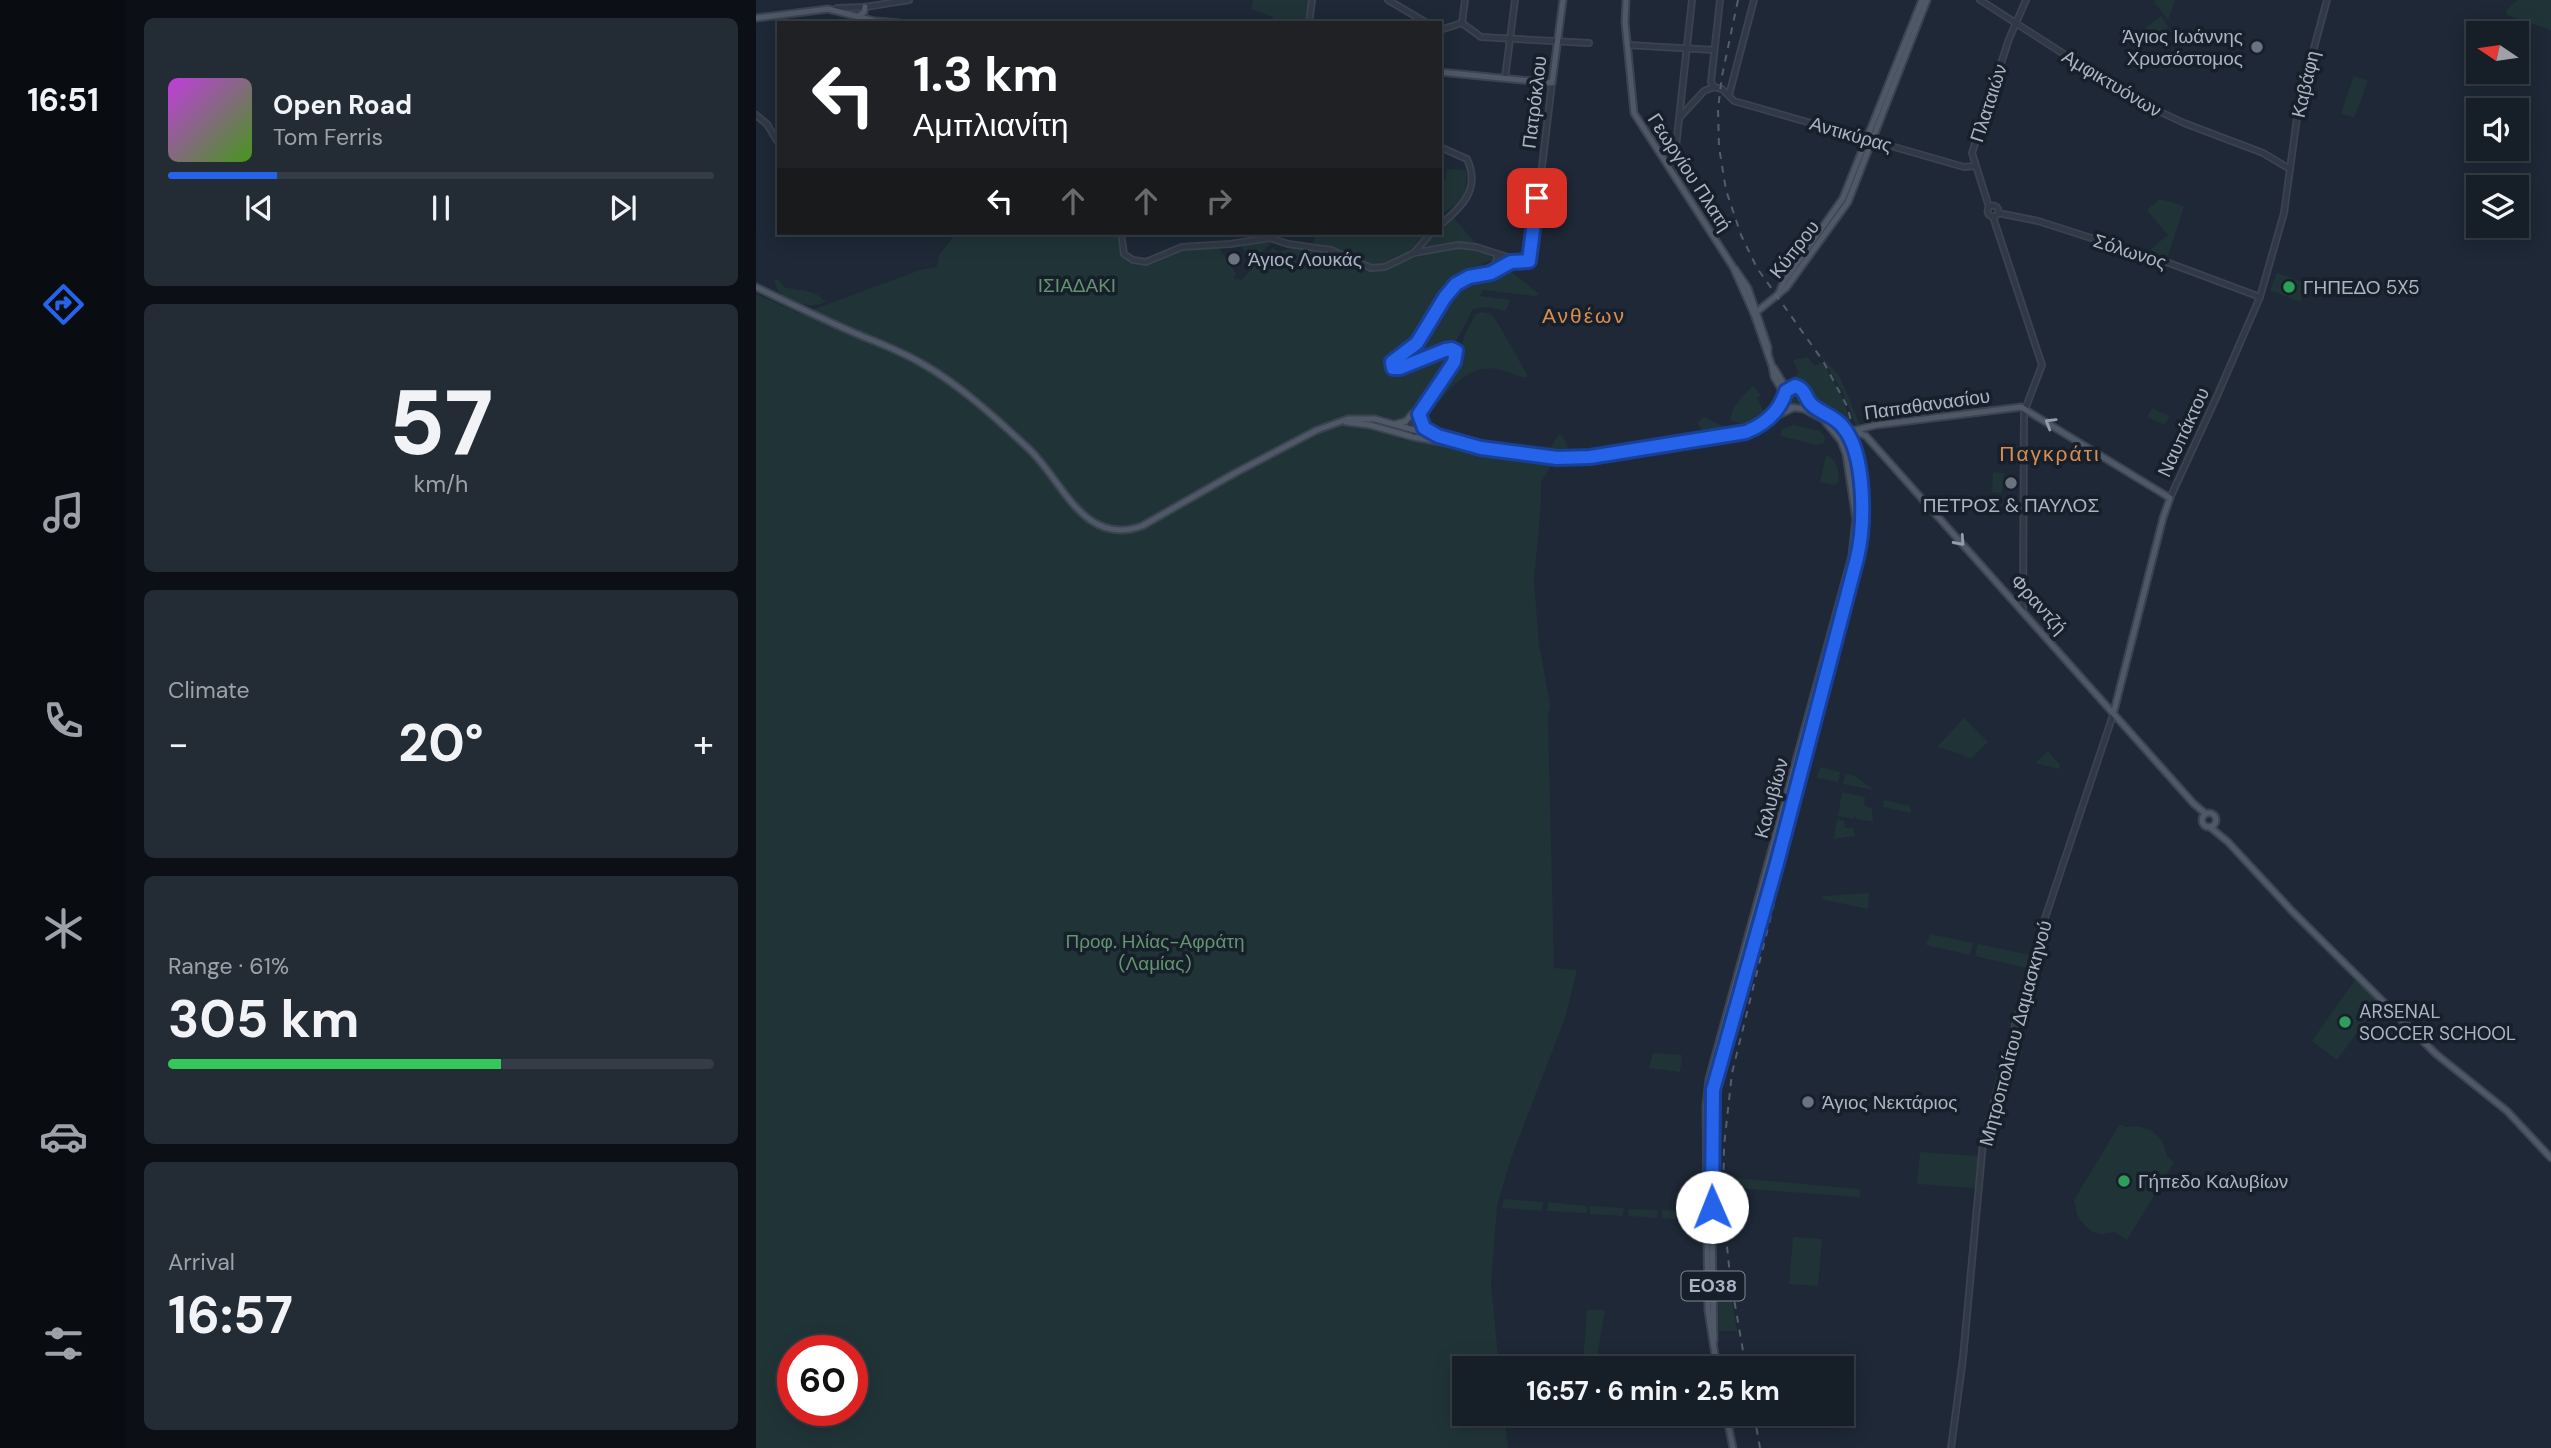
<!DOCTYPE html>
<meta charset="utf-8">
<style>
:root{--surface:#161e28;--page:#232b34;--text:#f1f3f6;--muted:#9ea2a8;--line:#353c45;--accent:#2563eb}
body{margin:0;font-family:"DM Sans",sans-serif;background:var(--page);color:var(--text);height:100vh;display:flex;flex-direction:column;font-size:26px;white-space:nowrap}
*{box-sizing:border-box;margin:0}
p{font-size:23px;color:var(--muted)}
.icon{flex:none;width:38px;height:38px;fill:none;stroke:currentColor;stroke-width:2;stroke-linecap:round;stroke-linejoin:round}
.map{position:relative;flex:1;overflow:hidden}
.side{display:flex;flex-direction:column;gap:18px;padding:18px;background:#0c1016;width:630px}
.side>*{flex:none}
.top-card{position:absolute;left:21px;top:21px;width:665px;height:214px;border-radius:0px;box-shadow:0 4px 18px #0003,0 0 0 2px var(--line);background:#202124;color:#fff;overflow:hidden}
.needle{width:46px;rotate:283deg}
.controls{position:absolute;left:1710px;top:21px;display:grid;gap:14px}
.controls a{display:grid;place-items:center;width:63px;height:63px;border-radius:0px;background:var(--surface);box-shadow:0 4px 18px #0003,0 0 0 2px var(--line);font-size:35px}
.speed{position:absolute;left:21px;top:1335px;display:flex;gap:14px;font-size:35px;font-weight:700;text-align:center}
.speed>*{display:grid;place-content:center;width:91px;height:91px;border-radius:50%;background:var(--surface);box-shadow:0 4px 18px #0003,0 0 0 2px var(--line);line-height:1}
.speed .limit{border:10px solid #d22;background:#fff;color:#111}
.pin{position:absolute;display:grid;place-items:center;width:60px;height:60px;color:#fff;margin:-30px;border-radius:14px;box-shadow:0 4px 10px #0006}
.me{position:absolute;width:77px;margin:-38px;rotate:359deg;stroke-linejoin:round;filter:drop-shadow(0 0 5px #0008)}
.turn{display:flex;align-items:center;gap:24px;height:147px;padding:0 21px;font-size:32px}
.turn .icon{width:91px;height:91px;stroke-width:2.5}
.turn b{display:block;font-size:49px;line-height:60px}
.lanes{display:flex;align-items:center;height:66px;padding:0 21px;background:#0003;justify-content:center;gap:35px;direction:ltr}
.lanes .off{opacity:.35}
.big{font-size:52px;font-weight:700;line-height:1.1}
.side .card{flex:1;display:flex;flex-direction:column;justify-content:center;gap:10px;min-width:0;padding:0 24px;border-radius:10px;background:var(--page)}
.side .dial{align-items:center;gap:0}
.dial b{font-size:91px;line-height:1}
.song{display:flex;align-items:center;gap:21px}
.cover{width:84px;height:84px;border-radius:10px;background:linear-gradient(135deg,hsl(290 70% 55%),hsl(100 70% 35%))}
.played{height:7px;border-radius:4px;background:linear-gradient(90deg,var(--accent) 20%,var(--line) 20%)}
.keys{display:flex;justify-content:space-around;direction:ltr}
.heat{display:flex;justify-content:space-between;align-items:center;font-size:38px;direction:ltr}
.charge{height:10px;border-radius:5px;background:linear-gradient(90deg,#34c759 61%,var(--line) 0)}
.trip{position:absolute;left:696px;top:1356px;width:402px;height:70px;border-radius:0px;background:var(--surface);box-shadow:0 4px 18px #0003,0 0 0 2px var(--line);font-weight:700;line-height:70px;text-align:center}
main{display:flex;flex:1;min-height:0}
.dock{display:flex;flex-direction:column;width:126px;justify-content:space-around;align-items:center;background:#090c10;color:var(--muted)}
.dock .icon{width:49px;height:49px}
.dock .active{color:var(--accent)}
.dock b{font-size:32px;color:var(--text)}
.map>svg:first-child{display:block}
.green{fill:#203437;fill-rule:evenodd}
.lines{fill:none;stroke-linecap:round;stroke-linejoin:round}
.minor-casing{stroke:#3b4350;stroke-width:8}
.major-casing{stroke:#3b4350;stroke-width:9}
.minor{stroke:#313946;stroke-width:4.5}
.major{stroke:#4f5867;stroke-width:5}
.rail{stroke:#535d6e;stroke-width:2;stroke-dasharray:7 7;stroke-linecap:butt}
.oneway{stroke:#949dad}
.route-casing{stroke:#184099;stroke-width:18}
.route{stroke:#2563eb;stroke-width:12}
.worship-dot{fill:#6b7280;stroke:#171f2a;stroke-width:2.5}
.leisure-dot{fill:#2e9e5b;stroke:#171f2a;stroke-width:2.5}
.labels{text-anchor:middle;stroke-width:7;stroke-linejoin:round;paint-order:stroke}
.shield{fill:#171f2a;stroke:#7f8796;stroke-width:2}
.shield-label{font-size:18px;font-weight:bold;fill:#abb4c4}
.poi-label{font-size:19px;fill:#abb4c4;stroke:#171f2a;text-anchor:start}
.street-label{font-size:19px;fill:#abb4c4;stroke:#171f2a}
.park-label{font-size:19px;fill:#62946f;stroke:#171f2a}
.neighbourhood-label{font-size:21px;letter-spacing:2px;fill:#d78e52;stroke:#171f2a}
</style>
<main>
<nav class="dock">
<b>16:51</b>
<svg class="icon active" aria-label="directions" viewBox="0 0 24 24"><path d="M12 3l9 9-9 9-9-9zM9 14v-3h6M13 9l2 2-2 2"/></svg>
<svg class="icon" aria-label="music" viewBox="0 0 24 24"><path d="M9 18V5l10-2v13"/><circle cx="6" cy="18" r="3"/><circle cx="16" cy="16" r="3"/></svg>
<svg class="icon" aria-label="phone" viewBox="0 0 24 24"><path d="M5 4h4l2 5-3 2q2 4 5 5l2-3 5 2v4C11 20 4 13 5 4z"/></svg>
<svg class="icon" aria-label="climate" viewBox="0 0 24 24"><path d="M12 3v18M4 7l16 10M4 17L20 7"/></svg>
<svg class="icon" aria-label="car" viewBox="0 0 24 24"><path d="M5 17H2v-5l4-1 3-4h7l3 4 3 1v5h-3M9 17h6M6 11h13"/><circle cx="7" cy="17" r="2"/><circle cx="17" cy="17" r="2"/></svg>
<svg class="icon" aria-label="filters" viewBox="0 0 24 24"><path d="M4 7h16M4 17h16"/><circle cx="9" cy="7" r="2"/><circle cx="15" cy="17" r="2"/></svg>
</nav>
<section class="side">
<div class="card">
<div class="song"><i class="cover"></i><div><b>Open Road</b><p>Tom Ferris</p></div></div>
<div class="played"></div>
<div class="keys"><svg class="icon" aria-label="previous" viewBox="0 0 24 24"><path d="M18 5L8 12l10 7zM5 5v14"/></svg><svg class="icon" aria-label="pause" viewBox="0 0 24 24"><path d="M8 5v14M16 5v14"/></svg><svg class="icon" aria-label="next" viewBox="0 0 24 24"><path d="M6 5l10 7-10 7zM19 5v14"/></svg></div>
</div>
<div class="card dial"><b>57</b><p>km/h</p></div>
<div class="card"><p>Climate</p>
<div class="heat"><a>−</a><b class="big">20°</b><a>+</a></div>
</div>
<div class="card"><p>Range · 61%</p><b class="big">305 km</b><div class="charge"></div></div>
<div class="card"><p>Arrival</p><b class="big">16:57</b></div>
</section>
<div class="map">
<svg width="1795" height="1448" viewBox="0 0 1795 1448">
<rect width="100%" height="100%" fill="#1e2836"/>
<g class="green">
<path d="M497 0H553L551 23H515L517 17 495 9Z"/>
<path d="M1400 0H1419L1412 20 1398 2Z"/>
<path d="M1762 0H1795V30L1751 15 1750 10Z"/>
<path d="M1405 16 1412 26 1407 37H1404L1398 33V30L1388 29Z"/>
<path d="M1598 76 1612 81 1598 118 1585 113Z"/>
<path d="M691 169 710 170C711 197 707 201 684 215V180L690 179Z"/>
<path d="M1404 199 1428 206 1411 259 1399 255 1395 249 1412 235 1391 210Z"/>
<path d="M698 218 719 243 718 250 738 257 737 260 726 263 731 278 748 270H753L783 294 779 296 727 290 724 296 754 300 750 311 729 307 717 309 694 353 695 362C677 387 658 408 641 433L644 439 796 464 785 482V504L778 580 783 644 794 704 792 718 798 968 821 970 809 1018 754 1161 741 1206 735 1283 743 1368H709V1414H748L752 1448H0V294L45 314 167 269 181 267 183 255 200 233H361C361 257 373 272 399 263 408 260 415 254 424 252 436 248 450 249 463 248L480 273 478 279 486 280 505 258 517 248 522 252C540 244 567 249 585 258 592 262 601 270 609 271 630 272 647 261 666 255V245L679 233H684V228ZM37 1351H96V1410H37Z"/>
<path d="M560 233H673C658 250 633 273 608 263 603 262 599 257 594 255 583 249 570 245 557 243Z"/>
<path d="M512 242 515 243 514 245 495 260 484 245Z"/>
<path d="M1521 273 1551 284 1544 302 1514 290Z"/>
<path d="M22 279 28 287C41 291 61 289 69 302 54 311 18 299 19 280Z"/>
<path d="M726 312 735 314 740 320 772 376 768 378C759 375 751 371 741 369 705 364 689 398 667 420V411L700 363 709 334 720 314Z"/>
<path d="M1064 354 1084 377 1104 425 1100 426 1087 393Z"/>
<path d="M1052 357 1058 366 1066 362C1078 381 1091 404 1095 426L1058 400 1049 387 1030 382 1043 373 1037 360Z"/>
<path d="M997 386 1005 395 1001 398 1010 416 993 425 975 421C974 408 987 395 997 386Z"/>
<circle cx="1039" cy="397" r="8"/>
<path d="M1396 408 1413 416 1409 425 1391 417Z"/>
<path d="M948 417 976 431 949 435 941 423Z"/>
<path d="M1038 425 1064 431 1069 437 1068 443 1061 445 1024 436 1026 429Z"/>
<path d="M802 435 807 436 812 448 807 452 770 447 775 445 795 447Z"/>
<path d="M1085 435 1091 438C1098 454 1107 484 1102 502L1092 449Z"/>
<path d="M1070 455C1082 460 1082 470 1083 481L1079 485 1064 482Z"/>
<path d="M1237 472 1248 473 1246 493 1236 492Z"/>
<path d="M1208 718 1232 742 1214 759 1205 754 1181 747Z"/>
<path d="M1292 751 1304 765 1303 769 1279 763Z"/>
<path d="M1064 767 1084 772 1082 782 1061 778Z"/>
<path d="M1089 774 1099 776 1118 790 1087 784Z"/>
<path d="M1086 792 1109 797 1108 805 1116 809 1117 822 1100 819 1098 814V819L1082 816Z"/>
<path d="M1128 800 1154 806 1155 813 1127 807Z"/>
<path d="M1081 819 1088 821 1089 828 1097 827 1099 836 1078 839Z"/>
<path d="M1113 893 1112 909 1065 899 1067 896Z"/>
<path d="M1174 934 1217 943 1214 955 1170 945Z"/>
<path d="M1222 944 1274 955 1271 968 1219 956Z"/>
<path d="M1599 980 1623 1002 1581 1060 1556 1041Z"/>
<path d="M897 1053 926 1055 924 1072 893 1068Z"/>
<path d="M1364 1124 1370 1127C1392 1124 1407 1134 1411 1156L1418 1162 1371 1240 1359 1232 1345 1234 1335 1231 1322 1218 1318 1200Z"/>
<path d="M1164 1152 1222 1156 1219 1188 1161 1184Z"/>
<path d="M979 1178 1104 1189V1197L978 1188Z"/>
<path d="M748 1199 787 1202 786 1211 746 1208Z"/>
<path d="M792 1202 831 1206V1213L791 1211Z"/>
<path d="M834 1206 868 1208 867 1216 834 1214Z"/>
<path d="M873 1209 902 1210 901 1218 872 1216Z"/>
<path d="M906 1210 948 1212 944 1221 906 1218Z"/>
<path d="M1037 1237 1066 1239 1062 1286 1033 1284Z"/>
<path d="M961 1294H975L981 1331H963Z"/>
<path d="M831 1310H849L840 1363 827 1362Z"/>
</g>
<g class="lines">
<g class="minor-casing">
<g id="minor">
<path d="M632 0 671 23"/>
<path d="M1224 0 1381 101 1428 123 1507 153 1534 169"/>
<path d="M77 11 81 8 109 7 153 0"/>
<path d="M553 23 556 0"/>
<path d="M706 23 709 0"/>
<path d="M684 30 706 23 725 37 833 43"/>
<path d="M872 45 958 50"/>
<path d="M749 78 759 0"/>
<path d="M958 87 966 89 978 101 1208 167 1219 166"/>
<path d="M958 87 955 82 964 0"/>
<path d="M973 95 998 0"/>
<path d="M0 115 11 124 23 144"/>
<path d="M923 118 948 91 958 87"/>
<path d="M684 147 711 159C725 189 706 207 684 225"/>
<path d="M917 174 936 0"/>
<circle cx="1237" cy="211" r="5.5"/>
<path d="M1233 207 1216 153 1253 39 1270 0"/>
<path d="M1242 213 1282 221 1413 263 1504 297"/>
<path d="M1237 217 1286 365 1268 412 1267 611"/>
<path d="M365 233 368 254 377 260 390 262 426 247 474 244 514 238 532 244 575 250 615 268 629 267 658 253 702 245 720 247 770 263 775 258 796 83"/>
<path d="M658 253 675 233"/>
<path d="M718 276 735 273 758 262"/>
<path d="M653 430 657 413 667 405"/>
<path d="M657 437 667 404 695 366 700 353 698 349H691L643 369 636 367V362L661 343 697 287 738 265 741 260V255"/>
<path d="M1414 498 1461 396 1504 297 1528 213 1543 103 1571 0"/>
<path d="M1195 1448 1207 1358 1227 1142 1286 927 1358 712"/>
</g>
</g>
<g class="major-casing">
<g id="major">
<path d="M870 0 869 22 878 113 977 267 998 314 1016 366 1018 377 1027 392 1029 403 1033 407 1048 409 1067 419 1085 441 1090 454 1100 519 1096 556 953 1079 950 1106 951 1210 948 1222 951 1237 952 1310 961 1368"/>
<path d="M102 17 108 12 109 7"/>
<path d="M0 18 72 9 119 21 143 23"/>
<path d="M684 72 796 83 807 0"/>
<path d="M979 269 992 288 1012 347V353"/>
<path d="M0 287C33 303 67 319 101 334 123 343 145 351 165 363 203 384 241 419 273 449 307 481 327 547 386 526L479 473 561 430 592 419H619L715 446"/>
<path d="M1023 293 1027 283 1087 198 1166 0"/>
<path d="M998 314 1030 288 1092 202 1171 0"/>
<path d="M663 413 666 425 676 433"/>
<path d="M1014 418 1028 399"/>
<path d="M590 422 614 425 657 437 703 445 801 458H826L985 433 1037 408"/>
<path d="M640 424 650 421 657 413"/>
<path d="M1079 430 1092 432 1120 425 1265 407 1414 498 1407 518 1358 711"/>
<path d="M1099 431 1110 436 1438 804 1450 814"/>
<circle cx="1453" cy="820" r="7"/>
<path d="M1454 827 1472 842 1536 911 1680 1054 1751 1111 1795 1158"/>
<path d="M958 1341 956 1235 959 1221 955 1141 957 1090 1097 579C1106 541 1114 461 1089 428 1080 417 1069 415 1058 407 1052 402 1050 394 1046 389L1027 383 1018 368"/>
<path d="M970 1414 977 1448"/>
</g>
</g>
<use href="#minor" class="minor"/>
<use href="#major" class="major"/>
<g class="rail">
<path d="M982 0 966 76 962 109 963 147 970 190 985 235 1001 268 1067 361 1091 406 1109 471 1112 512 1105 566 1056 750 976 1073 968 1146 967 1207 974 1276 990 1368"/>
<path d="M998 1414 1004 1448"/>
</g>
</g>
<defs><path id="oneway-chevron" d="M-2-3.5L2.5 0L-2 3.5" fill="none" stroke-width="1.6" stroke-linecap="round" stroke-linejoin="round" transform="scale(1.75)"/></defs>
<g class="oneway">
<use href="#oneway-chevron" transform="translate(1294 423) rotate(-149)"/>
<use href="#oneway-chevron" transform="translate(1204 541) rotate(48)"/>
</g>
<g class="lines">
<g class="route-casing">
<path id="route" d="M781 198 773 261 755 262 735 273 713 277 700 284 689 297 661 343 636 362 637 368H644L689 350 696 349 700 351 698 362 663 414 668 428 682 436 725 448 801 458 834 457 990 432C1010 424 1024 411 1030 391L1039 386C1050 389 1049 399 1056 405 1066 414 1079 416 1087 427 1110 454 1109 525 1101 558L1021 863 957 1090 956 1207"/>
</g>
<use href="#route" class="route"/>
</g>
<g class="worship-dot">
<circle cx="1501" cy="47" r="7"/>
<circle cx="478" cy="259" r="7"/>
<circle cx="1255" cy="483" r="7"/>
<circle cx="1052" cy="1102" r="7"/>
</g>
<g class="leisure-dot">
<circle cx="1533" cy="287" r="7"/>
<circle cx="1589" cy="1022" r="7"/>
<circle cx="1368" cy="1181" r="7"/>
</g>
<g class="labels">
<rect class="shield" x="925.5" y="1271.5" width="63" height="29" rx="5"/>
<g class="shield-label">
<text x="957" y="1292">ΕΟ38</text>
</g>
<g class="poi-label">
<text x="1487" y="43" text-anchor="end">Άγιος Ιωάννης<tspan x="1487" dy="22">Χρυσόστομος</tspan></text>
<text x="492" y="266">Άγιος Λουκάς</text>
<text x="1547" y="294">ΓΗΠΕΔΟ 5X5</text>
<text x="1255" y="512" text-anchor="middle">ΠΕΤΡΟΣ &amp; ΠΑΥΛΟΣ</text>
<text x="1603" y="1018">ARSENAL<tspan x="1603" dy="22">SOCCER SCHOOL</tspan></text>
<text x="1066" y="1109">Άγιος Νεκτάριος</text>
<text x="1382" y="1188">Γήπεδο Καλυβίων</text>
</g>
<g class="street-label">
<text transform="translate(1356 83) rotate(31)" y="7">Αμφικτυόνων</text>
<text transform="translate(1549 84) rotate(-77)" y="7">Καβάφη</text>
<text transform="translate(778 102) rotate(-83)" y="7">Πατρόκλου</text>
<text transform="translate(1232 103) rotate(-72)" y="7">Πλαταιών</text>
<text transform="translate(1095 134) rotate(16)" y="7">Αντικύρας</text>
<text transform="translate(934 172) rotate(57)" y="7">Γεωργίου Πλατή</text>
<text transform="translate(1038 249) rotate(-52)" y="7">Κύπρου</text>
<text transform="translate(1374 251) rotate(18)" y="7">Σόλωνος</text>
<text transform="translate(1171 404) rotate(-8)" y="7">Παπαθανασίου</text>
<text transform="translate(1427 432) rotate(-65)" y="7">Ναυπάκτου</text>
<text transform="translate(1283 604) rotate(48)" y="7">Φραντζή</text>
<text transform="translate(1015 798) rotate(-75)" y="7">Καλυβίων</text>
<text transform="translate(1259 1033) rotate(-75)" y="7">Μητροπολίτου Δαμασκηνού</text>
</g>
<g class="park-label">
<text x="321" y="292">ΙΣΙΑΔΑΚΙ</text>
<text x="399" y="948">Προφ. Ηλίας-Αφράτη<tspan x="399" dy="22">(Λαμίας)</tspan></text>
</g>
<g class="neighbourhood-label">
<text x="828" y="323">Ανθέων</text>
<text x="1294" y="461">Παγκράτι</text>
</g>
</g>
</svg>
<div class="controls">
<a><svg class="needle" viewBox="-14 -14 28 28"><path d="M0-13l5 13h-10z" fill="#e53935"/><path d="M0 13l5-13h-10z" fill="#9ea2a8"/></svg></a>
<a><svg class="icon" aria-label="sound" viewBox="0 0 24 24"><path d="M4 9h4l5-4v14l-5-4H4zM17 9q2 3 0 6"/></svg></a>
<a><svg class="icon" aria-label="layers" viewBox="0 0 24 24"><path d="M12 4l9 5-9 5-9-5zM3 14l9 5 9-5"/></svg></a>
</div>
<div class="speed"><div class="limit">60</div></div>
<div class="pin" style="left:781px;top:198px;background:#d93025"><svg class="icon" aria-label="arrive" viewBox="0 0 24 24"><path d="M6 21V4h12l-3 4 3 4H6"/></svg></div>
<svg class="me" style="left:956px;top:1207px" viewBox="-20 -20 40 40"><circle r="19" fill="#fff"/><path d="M0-13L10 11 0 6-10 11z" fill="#2563eb"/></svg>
<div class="trip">16:57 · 6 min · 2.5 km</div>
<div class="top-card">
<div class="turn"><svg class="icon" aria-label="left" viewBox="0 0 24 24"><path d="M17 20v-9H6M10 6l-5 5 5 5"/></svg><div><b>1.3 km</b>Αμπλιανίτη</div></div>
<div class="lanes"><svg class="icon" aria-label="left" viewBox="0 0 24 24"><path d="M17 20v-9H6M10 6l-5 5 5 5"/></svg><svg class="icon off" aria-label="ahead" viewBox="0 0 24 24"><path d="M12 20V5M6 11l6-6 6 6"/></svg><svg class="icon off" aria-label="ahead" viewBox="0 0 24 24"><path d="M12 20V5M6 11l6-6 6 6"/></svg><svg class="icon off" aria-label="right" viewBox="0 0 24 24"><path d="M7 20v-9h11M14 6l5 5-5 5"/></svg></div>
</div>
</div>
</main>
